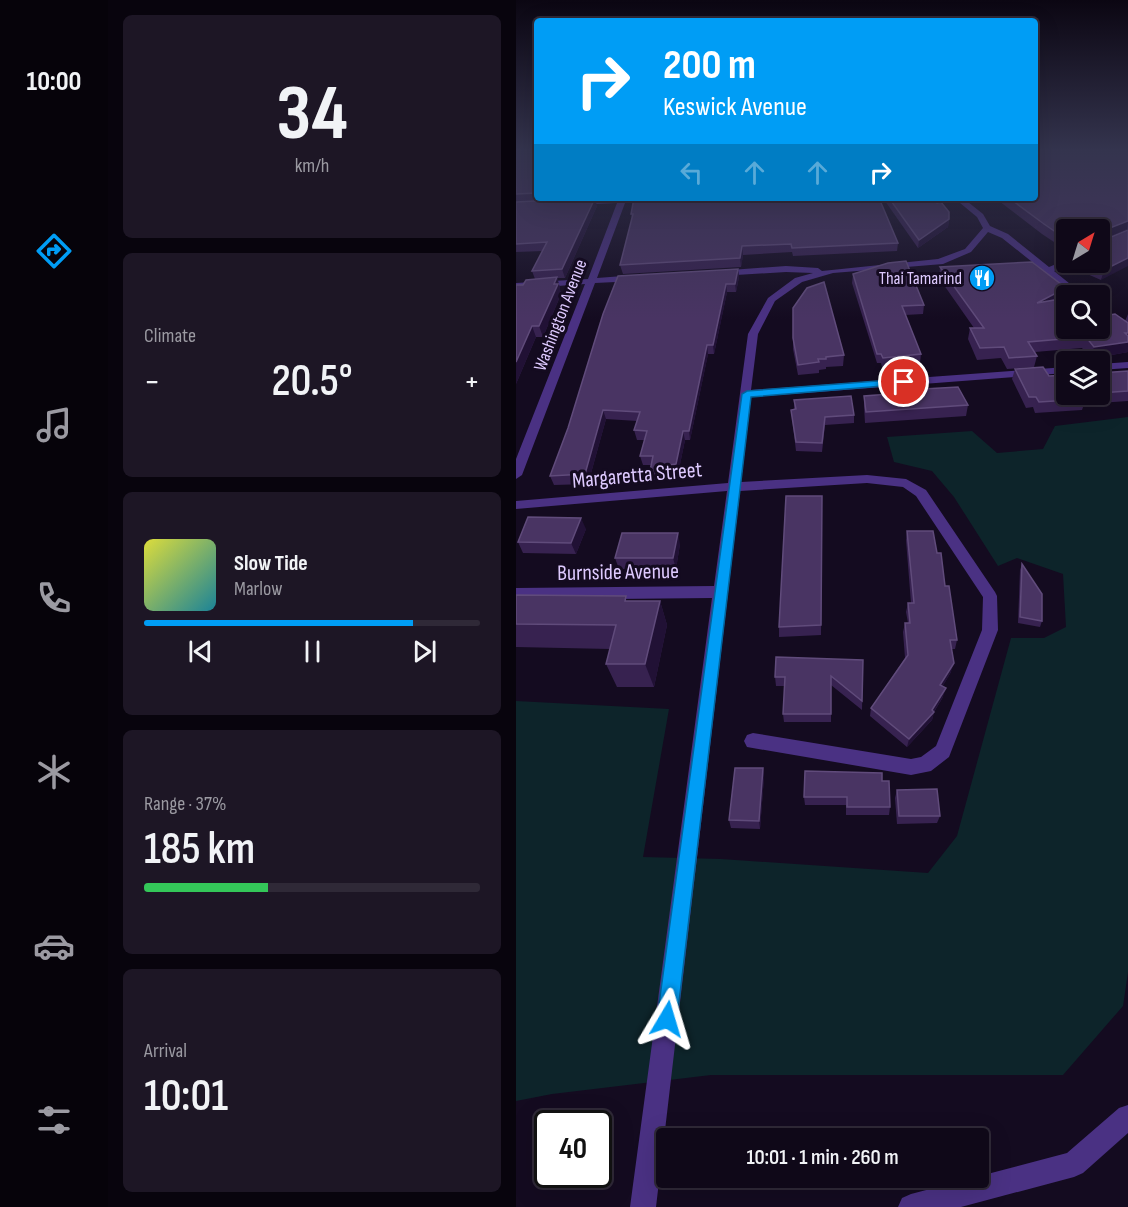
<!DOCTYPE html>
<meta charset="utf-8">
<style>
:root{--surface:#0f0818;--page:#1d1625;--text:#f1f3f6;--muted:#9b9aa2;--line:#2f2937;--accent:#009df5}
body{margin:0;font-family:"Sofia Sans Condensed",sans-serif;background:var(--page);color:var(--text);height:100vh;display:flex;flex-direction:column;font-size:22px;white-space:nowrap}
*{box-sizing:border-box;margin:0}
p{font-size:20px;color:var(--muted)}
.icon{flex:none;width:33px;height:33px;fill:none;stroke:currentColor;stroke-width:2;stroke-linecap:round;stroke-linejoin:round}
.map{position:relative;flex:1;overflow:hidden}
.details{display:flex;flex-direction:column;gap:15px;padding:15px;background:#08040d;width:408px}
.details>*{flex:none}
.guide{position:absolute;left:18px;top:18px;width:504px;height:183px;border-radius:6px;box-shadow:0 6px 24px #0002,0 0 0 2px var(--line);background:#009df5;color:#fff;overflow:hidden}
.needle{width:39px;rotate:38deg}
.controls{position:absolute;left:540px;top:219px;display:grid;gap:12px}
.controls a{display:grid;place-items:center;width:54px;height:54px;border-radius:6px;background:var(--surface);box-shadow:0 6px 24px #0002,0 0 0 2px var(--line);font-size:30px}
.speed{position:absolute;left:18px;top:1110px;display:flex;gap:12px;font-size:30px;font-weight:700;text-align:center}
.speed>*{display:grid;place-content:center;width:78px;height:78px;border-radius:50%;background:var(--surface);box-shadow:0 6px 24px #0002,0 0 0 2px var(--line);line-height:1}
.speed .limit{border:3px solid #111;border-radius:9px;background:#fff;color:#111}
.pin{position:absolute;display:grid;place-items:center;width:51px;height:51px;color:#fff;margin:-26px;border:3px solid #fff;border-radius:50%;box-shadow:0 2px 6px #0007}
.me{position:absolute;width:66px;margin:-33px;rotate:7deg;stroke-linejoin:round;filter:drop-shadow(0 0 4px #0008)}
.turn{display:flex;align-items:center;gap:21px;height:126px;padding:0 30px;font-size:27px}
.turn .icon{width:78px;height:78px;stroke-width:2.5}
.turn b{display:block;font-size:42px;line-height:51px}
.lanes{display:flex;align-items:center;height:57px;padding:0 30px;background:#0003;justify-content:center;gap:30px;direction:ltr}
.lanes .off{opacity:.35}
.big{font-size:45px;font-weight:600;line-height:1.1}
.details .widget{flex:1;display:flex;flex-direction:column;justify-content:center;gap:9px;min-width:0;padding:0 21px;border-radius:9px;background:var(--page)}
.details .dial{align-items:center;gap:0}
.dial b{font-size:78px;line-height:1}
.song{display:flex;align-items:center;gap:18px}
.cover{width:72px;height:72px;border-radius:9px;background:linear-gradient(135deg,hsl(60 70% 55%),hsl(190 70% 35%))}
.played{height:6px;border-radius:3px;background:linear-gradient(90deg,var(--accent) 80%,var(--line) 80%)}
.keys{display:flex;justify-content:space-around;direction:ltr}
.heat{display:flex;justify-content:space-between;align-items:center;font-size:33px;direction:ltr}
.charge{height:9px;border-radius:4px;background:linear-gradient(90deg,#34c759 37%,var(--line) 0)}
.trip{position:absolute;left:140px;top:1128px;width:333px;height:60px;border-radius:6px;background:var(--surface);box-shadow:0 6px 24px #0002,0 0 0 2px var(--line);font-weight:600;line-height:60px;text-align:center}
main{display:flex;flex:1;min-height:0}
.tabs{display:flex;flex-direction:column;width:108px;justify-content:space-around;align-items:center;background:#06030a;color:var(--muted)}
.tabs .icon{width:42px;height:42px}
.tabs .active{color:var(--accent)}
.tabs b{font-size:27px;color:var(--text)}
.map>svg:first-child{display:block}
.green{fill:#0d242a}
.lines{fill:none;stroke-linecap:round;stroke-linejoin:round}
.minor{fill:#4a3183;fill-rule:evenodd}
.wall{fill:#372250}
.shaded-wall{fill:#211135}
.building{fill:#493463;stroke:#604b7b;stroke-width:1.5}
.route{fill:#009df5;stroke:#00669f;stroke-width:1.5}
.labels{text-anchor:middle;stroke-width:6;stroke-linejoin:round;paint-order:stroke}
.far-poi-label{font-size:18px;fill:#decaff;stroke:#140b20;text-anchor:end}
.far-street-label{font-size:18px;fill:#decaff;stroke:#140b20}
.street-label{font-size:22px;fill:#decaff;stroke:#140b20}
</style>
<main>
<nav class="tabs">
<b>10:00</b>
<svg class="icon active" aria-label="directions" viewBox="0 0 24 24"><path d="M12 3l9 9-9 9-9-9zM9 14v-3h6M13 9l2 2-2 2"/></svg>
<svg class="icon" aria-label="music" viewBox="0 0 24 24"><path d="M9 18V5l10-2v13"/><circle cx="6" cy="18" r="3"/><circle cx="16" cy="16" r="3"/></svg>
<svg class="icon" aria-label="phone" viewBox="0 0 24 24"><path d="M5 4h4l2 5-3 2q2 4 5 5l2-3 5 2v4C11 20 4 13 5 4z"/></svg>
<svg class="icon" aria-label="climate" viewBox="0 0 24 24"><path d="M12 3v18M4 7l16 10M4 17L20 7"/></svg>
<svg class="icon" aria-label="car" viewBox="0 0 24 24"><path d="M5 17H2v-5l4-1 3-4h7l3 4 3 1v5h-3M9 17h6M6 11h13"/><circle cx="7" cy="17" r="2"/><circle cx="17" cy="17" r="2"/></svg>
<svg class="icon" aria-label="filters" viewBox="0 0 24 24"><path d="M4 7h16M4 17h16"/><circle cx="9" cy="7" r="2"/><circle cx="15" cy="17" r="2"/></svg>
</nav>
<section class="details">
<div class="widget dial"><b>34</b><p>km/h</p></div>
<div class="widget"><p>Climate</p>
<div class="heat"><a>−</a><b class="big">20.5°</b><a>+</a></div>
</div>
<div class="widget">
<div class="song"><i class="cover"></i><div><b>Slow Tide</b><p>Marlow</p></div></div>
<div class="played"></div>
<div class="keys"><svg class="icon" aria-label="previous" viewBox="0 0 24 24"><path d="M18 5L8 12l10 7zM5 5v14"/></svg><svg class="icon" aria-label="pause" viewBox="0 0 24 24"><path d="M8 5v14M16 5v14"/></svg><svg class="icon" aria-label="next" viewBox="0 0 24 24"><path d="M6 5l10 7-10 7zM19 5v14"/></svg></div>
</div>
<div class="widget"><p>Range · 37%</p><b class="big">185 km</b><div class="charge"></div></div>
<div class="widget"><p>Arrival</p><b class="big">10:01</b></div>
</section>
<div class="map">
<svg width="612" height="1207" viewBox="0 0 612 1207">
<rect width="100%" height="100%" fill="#140b20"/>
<path class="green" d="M612 417V972L607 1006 547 1075H195L36 1094 0 1101V701L153 709 127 857 205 859 412 873 441 836 495 638H528L550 627 547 574 501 558 482 566 438 497 416 471 378 462 371 437 456 431 481 453 527 449 539 426Z"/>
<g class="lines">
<g class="minor">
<path d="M116 198H164L160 200 109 203 81 278 120 275 124 278 120 281 79 283 6 475 0 479V459L69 284 0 289V283L72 279 101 203 60 205 56 203 60 201Z"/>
<path d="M438 198H447L467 214 474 226 492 234 533 267 550 260 553 264 538 271 569 296H559L486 238 472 232 455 252 427 264 317 273 286 282 259 301 242 334 235 390 550 367V373L235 397 225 482 351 475 390 479 410 490 479 592 481 596 482 630 433 757 415 771 395 775 231 747 228 741 231 735 237 733 395 759 405 757 420 746 466 630 467 597 400 496 387 487 351 483 224 491 140 1207H114L196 598 0 600V588L198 586 211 491 0 509V501L212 483 232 334 252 298 279 278 297 273 270 272 204 276 201 275V271L270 266 302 268 306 271 422 259 449 249 467 228 461 217Z"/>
<path d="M584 307 612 327V335L584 314Z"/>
<path d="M612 362V368L584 370V364Z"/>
<path d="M612 1105V1133L567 1173 558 1177 445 1207H382L386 1198 395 1194 551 1153 603 1108Z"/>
</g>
</g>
<g class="wall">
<path d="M0 150H21V198H73L0 202Z"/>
<path d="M519 150H612V229L586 240H588L612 230 585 280 562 270 564 262H584L550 230V250L526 234 479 198H519Z"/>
<path d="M118 198H418L433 219 432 227 402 248 369 201 365 203 382 243 381 251 277 256 276 252 227 255 225 267 107 274 104 265 116 219 115 214Z"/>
<path d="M0 202 81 206 49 278H41L44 288V290L45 294 27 337H20L0 384 7 285 19 279 16 271 27 251 0 252Z"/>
<path d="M424 267 550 288 547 299 587 316 609 321 612 314V352L574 359 566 348 519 352 521 356 518 367 491 369 485 358 461 360 452 339 454 328H458L423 278Z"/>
<path d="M222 269 223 277 220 292H211L198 354H192L174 440H169L162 474H156L155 480H136L134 471 135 465H127L124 456 129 440H121L118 430 121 421 90 419 72 484 38 485 34 476 52 428Z"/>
<path d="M337 274 408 305 407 314 389 315 405 354 404 363 366 367 365 363H361L336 283Z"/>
<path d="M277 338 328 355 327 366 310 367V369L303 370V373L282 375 277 349Z"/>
<path d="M499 369 533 376 550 394H584V373L612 371V401L568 404 566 410 519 413 517 407 510 408 496 379Z"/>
<path d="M373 391 452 405 450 416 349 423 348 407V396L373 394Z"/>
<path d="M278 400 338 415V423L309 425 306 452 280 451 276 418 275 410 278 409Z"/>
<path d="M306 496 305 635 263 637V627Z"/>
<path d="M70 529 60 554 7 553 2 542Z"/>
<path d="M391 531 421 553 441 640 439 649H436L435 672 426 687 427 697 418 712 416 720 391 747 354 716 355 708 389 658 387 632 389 623H392L390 612 392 603H395L390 540Z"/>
<path d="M164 544 160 569H103L99 558Z"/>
<path d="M506 564 526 621 524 627 502 623 504 570Z"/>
<path d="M0 595 112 601H144L151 625 138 687H101L90 664 94 649 0 647Z"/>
<path d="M347 660 346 710 315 685V722H268L267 714 269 686H260L259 677Z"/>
<path d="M247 768 248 777 244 829 215 828 213 820Z"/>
<path d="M366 781 374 807 373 815H330V805H289L288 797Z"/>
<path d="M381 790 424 816 421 823 381 824 379 798Z"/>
</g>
<g class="shaded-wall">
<path d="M79 198 81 206 49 278 46 269Z"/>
<path d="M363 198H369V201L362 205Z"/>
<path d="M433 219 432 227 402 248 403 240Z"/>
<path d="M612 221 611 229 584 241 586 231Z"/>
<path d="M226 246 227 255 225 267 224 258Z"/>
<path d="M612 258V266L585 280 588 270Z"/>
<path d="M222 269 223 277 220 292 219 284Z"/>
<path d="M41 277 44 288V290L45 294 27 337 23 326Z"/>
<path d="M210 284 211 292 198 354 197 345Z"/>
<path d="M550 288 547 299 521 303Z"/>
<path d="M16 326 20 337 0 384V362Z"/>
<path d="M609 333H612V352L574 359 578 347Z"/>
<path d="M191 345 192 354 174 440 173 431Z"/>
<path d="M87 410 90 419 72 484 69 474Z"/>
<path d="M167 431 169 440 162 474 160 464Z"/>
<path d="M154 465 156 474 155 480 153 471Z"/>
<path d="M65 518 70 529 60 554 55 543Z"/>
<path d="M162 533 164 544 160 569 157 558Z"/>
<path d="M144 601 151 625 138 687 129 664Z"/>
<path d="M438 663 435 672 422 694 424 685Z"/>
<path d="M430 688 427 697 417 713 418 712 416 720 391 747 393 739 416 710Z"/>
<path d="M247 768 248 777 244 829 243 821Z"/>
</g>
<g class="building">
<path d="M0 150H21V193L0 194Z"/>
<path d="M519 150H602L612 151V221L586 231 585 238 588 240 612 230V258L588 270 570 262H584V230H550V239L528 224 493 198H519Z"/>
<path d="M79 198 46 269 16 271 31 242 0 244V202Z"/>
<path d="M118 198H363L382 243 276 248 275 244 226 246 224 258 104 265 117 214H115Z"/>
<path d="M373 198H418L421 203 425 202 433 212V219L403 240Z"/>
<path d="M390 261 408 305 386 306 405 354 367 358 365 354H361L337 274 372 263Z"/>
<path d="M516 262 550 288 521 303 550 298V328H584V314L587 316 599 314 612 323V333H609L612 336V342L578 347 570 337 512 342 521 356 493 358 488 347 464 348 454 328H468L424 267Z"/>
<path d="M222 269 219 284H210L197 345H191L173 431H167L160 464 154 465 153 471H134L137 456H124L131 431 118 430 124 412 87 410 69 474 34 476 52 428 87 314 102 276Z"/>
<path d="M41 277 38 284H42L23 326H16L0 362V285H7L10 280Z"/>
<path d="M308 282 328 355 310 357V359H302L303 362 282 365 277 338V308L291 288Z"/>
<path d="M527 367 533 376 550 375V394H567L570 399 523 402 520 397H513L499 369Z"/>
<path d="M612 371V391L584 393V373Z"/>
<path d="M442 387 452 405 350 412 348 396 374 394 373 391Z"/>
<path d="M335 396 338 415 309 417 306 443 280 442 275 410 280 409 278 400Z"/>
<path d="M270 496H306L305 625 263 627Z"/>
<path d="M12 517 65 518 55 543 2 542Z"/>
<path d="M391 531H417L421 553H425L429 586H433L441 640H434L438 663 424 685 430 688 416 710 418 712 393 739 355 708 392 655 389 623H394L392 603H398Z"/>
<path d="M106 533H162L157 558H99Z"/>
<path d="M506 564 526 594V621L504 617Z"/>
<path d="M0 595 110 596 109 601H144L129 664H90L100 625 0 624Z"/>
<path d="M260 657 347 660 346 701 315 676V714H267L269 677H259Z"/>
<path d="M219 768H247L243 821 213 820Z"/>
<path d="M289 771 366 773V781H373L374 807H331V797H288Z"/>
<path d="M421 789 424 816H383L381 790Z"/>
</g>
<linearGradient id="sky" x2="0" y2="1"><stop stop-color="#0b0612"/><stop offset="0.47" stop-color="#34344e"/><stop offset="1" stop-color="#34344e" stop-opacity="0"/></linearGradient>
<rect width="612" height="319" fill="url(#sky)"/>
<path class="route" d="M388 379 393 382 391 384 235 397 161 1019 158 1026 151 1029 144 1026 141 1019 226 394 231 391Z"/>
<defs>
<g id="restaurant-disc" transform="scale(1.35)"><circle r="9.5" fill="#009df5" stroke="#140b20"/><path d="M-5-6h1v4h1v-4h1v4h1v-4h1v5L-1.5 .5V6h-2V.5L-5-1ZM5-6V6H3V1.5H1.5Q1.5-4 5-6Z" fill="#fff"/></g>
</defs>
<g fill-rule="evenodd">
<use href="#restaurant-disc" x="466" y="278"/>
</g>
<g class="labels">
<g class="far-poi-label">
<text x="446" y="284">Thai Tamarind</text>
</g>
<g class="far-street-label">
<text transform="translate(44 315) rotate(-69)" y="6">Washington Avenue</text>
</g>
<g class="street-label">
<text transform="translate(121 474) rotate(-5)" y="8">Margaretta Street</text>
<text transform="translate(102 571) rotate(-1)" y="8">Burnside Avenue</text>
</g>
</g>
</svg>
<div class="controls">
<a><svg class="needle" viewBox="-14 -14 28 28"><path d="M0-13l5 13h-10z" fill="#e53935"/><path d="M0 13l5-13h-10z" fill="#9b9aa2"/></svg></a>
<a><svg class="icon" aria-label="search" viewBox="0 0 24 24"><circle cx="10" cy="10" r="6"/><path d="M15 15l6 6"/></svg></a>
<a><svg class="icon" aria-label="layers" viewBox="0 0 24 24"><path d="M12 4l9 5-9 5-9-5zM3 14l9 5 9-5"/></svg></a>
</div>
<div class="speed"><div class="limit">40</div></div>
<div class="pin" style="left:388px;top:382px;background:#d93025"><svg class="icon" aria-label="arrive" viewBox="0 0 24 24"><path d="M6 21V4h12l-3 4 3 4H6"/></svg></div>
<svg class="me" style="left:151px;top:1019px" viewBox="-20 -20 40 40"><path d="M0-17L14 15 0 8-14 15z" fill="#009df5" stroke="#fff" stroke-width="4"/></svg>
<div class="trip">10:01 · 1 min · 260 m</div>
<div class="guide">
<div class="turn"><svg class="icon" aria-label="right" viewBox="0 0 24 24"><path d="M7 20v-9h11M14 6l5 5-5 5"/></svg><div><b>200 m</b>Keswick Avenue</div></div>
<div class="lanes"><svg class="icon off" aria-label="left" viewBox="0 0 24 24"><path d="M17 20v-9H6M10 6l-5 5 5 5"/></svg><svg class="icon off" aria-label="ahead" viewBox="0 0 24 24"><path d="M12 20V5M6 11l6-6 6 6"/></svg><svg class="icon off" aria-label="ahead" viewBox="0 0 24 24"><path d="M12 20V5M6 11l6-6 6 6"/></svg><svg class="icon" aria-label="right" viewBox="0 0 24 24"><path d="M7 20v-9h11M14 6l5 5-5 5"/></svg></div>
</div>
</div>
</main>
